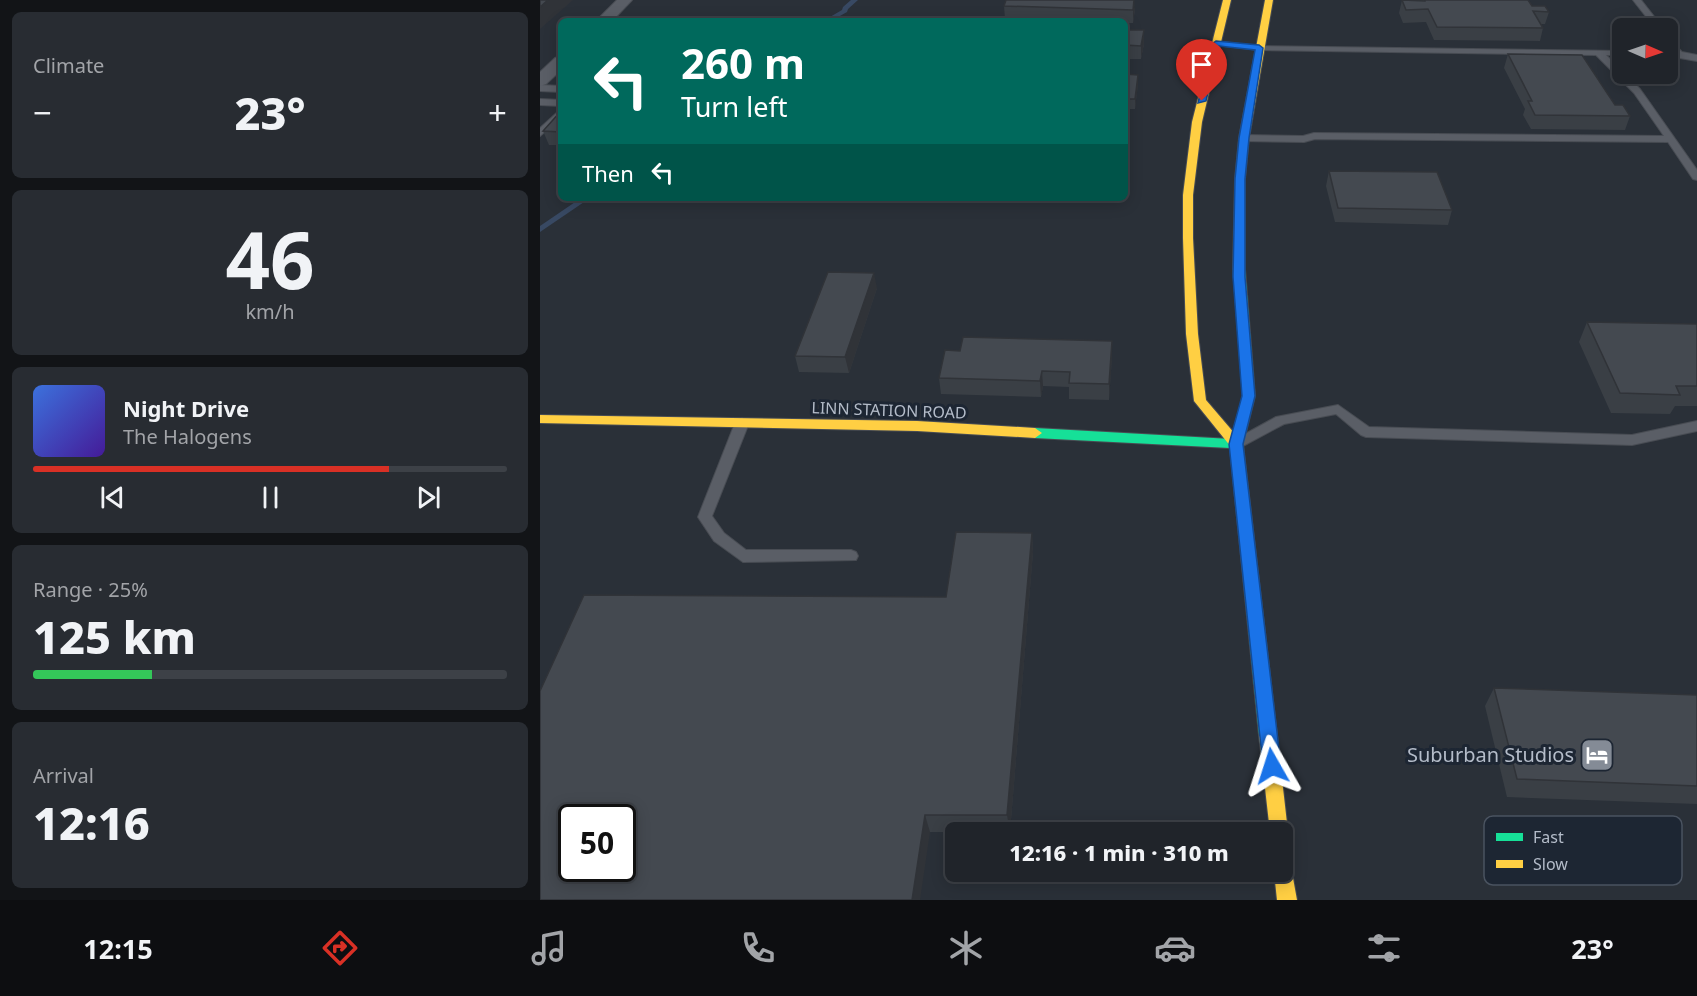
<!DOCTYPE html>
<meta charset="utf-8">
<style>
:root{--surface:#20242a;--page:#282c32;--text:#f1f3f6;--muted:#a2a4a8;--line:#3d4147;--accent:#d93025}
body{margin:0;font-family:"Noto Sans",sans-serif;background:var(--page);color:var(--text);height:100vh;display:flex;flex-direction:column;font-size:22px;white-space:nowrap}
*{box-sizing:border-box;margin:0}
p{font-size:20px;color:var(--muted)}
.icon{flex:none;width:33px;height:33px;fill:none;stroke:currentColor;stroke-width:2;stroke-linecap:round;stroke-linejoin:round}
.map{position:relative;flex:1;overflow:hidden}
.sheet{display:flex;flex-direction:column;gap:12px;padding:12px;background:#121417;width:540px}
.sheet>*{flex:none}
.top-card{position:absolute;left:18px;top:18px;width:570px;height:183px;border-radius:9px;box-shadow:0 3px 15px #0003,0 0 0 2px var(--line);background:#00695c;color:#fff;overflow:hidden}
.needle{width:39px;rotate:92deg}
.tools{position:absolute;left:1072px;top:18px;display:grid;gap:12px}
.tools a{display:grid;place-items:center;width:66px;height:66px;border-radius:9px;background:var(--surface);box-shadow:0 3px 15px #0003,0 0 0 2px var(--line);font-size:30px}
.speed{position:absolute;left:18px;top:804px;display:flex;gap:12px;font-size:30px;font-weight:700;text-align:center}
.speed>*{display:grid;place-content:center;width:78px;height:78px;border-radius:50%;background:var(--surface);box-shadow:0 3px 15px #0003,0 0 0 2px var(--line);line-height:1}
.speed .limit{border:3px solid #111;border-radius:9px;background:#fff;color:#111}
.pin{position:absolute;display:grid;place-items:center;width:51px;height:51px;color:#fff;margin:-62px -26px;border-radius:50% 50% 50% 0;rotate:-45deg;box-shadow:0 0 6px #0007}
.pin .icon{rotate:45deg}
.me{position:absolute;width:66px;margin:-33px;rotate:354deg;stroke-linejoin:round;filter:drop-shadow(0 0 4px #0008)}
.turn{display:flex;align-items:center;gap:21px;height:126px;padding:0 24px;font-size:27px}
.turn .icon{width:78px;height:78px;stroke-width:2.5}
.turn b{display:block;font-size:42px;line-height:51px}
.then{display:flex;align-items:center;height:57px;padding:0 24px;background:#0003;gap:12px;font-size:22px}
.big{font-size:45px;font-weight:800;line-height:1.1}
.sheet .tile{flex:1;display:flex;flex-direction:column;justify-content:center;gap:9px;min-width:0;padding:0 21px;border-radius:9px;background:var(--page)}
.sheet .dial{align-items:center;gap:0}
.dial b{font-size:78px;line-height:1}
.song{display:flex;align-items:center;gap:18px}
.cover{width:72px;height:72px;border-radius:9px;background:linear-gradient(135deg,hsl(220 70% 55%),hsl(260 70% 35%))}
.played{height:6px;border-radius:3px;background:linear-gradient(90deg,var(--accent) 75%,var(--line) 75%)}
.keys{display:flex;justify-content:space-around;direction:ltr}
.heat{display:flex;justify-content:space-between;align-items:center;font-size:33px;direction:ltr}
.charge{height:9px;border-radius:4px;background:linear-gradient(90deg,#34c759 25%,var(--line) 0)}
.trip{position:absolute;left:405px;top:822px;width:348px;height:60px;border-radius:9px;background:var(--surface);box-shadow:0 3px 15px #0003,0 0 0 2px var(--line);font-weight:800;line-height:60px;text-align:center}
.tabs{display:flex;height:96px;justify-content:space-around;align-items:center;background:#0d0e11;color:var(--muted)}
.tabs .icon{width:42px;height:42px}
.tabs .active{color:var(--accent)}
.tabs b{font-size:27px;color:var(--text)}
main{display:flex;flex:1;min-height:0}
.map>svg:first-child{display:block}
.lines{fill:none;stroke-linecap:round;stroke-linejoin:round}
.stream{fill:#384963;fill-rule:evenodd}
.lane-casing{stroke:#484c53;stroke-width:2}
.street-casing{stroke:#484c53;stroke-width:2}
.fast-casing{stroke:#484c53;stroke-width:2}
.slow-casing{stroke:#484c53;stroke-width:2}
.lane{fill:#5a5e66;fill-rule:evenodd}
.street{fill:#5a5e66;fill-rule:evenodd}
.fast{fill:#16e098;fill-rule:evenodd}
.slow{fill:#ffcf43;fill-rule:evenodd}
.wall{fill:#3a3f45}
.shaded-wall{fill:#303338}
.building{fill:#444950;stroke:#303338;stroke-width:1.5;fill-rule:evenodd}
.route{fill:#1a73e8;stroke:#114b97;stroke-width:1.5}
.labels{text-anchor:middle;stroke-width:6;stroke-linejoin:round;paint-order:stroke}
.street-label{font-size:16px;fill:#b4bcc9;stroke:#1d2633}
.near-poi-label{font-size:20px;fill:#b4bcc9;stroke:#1d2633;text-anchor:end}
.key{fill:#1d2633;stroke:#4a5360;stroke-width:1.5}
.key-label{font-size:16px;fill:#b4bcc9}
</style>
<main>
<section class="sheet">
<div class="tile"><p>Climate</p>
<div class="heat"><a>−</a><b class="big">23°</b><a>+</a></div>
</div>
<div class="tile dial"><b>46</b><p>km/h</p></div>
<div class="tile">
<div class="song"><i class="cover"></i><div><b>Night Drive</b><p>The Halogens</p></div></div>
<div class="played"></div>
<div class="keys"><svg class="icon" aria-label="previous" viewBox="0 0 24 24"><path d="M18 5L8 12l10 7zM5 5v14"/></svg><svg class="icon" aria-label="pause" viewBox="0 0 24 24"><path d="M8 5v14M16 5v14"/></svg><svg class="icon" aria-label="next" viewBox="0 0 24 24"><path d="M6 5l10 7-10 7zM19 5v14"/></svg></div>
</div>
<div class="tile"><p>Range · 25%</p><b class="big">125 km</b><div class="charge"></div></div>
<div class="tile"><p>Arrival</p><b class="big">12:16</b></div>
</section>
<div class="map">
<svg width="1157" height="900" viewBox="0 0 1157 900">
<rect width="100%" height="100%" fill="#2a3038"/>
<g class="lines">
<g class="stream">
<path d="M311 0H318L308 9 307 12 291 21H283L302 10 303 7Z"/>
<path d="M41 198H50L0 232V226Z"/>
</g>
<g class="lane-casing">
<g id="lane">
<path d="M1093 0H1101L1123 28H1115Z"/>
<path d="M1128 38 1142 52 1157 55V61L1128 56V52H1133L1128 45Z"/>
<path d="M673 41 719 46 1083 51V55H1066L1100 89 1157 170V180L1153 179 1128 142 775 139 764 142 704 141 699 138 704 135 763 136 774 133 1124 136 1094 93 1056 55 719 50 676 45H673Z"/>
<path d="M0 85 21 86V92L0 91Z"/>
<path d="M0 99 21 100V106L0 105Z"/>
<path d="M21 109V117L0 136V128Z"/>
<path d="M798 405 829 427 1092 435 1157 421V431L1092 445 826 437 821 435 796 414 744 424 701 447 694 442 696 439 736 417Z"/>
<path d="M202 418 209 423 172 516 184 533 206 550H311L316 552 318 556 316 560 203 562 174 541 158 517 195 423Z"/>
</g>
</g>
<g class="street-casing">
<g id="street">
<path d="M77 0H92L72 21H56Z"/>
<path d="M21 56V70L6 84 0 86V72L15 58Z"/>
</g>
</g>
<g class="fast-casing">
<path id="fast" d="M699 266 705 269 715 396 703 444 737 735 734 741 728 743 722 741 719 735 690 448 495 438 488 433 495 428 691 439 703 396 693 269Z"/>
</g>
<g class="slow-casing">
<g id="slow">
<path d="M683 0H691L662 122 653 195V238L658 334 666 400 701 441 703 444 696 449 691 447 654 401 646 334 643 238V195L652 122Z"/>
<path d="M725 0H733L709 138 705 179V269L699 272 693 269 695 179 699 138Z"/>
<path d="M0 415 377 421 495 428 502 433 495 438 377 431 0 423Z"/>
<path d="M728 727 734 729 737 735 748 832 742 840V832H730L719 735 722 729Z"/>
<path d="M742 854 749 856 757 900H737L734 872H742Z"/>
</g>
</g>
<use href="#lane" class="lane"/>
<use href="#street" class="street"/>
<use href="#fast" class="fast"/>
<use href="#slow" class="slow"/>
</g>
<g class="wall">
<path d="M862 0H988L992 6 1009 12 1005 24H1001L1003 28 1000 41 894 40 886 22 863 23 859 13Z"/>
<path d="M464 6 595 9 593 23H585V21H530L465 19Z"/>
<path d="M585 30H604V44L601 59H585Z"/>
<path d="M968 54 1075 105 1090 116 1085 130 991 129 983 115 985 109 964 68Z"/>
<path d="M585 74 598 84 595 109H585Z"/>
<path d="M21 111V145H9L3 131Z"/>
<path d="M789 171 912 210 908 225 795 222 786 186Z"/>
<path d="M337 288 309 373 259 372 255 356Z"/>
<path d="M1047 322 1157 324V406H1135L1130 414 1071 413 1039 342Z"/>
<path d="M572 341V357L569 400 529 399V387L503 386 501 397 401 394 399 378 420 351Z"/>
<path d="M492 533 493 552 470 832H390L0 900Z"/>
<path d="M954 688 1157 695V804L967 797 945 706Z"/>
</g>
<g class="shaded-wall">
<path d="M8 0H33L0 29V7Z"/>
<path d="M594 0 595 9 593 23V10Z"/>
<path d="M604 30V44L601 59V46Z"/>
<path d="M598 75V84L595 109V99Z"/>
<path d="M334 273 337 288 309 373 305 357Z"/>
<path d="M572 341V357L569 400V384Z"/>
<path d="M502 371 503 386 501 397 500 381Z"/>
<path d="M492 533 493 552 470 832 467 815Z"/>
<path d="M385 815 390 832 380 900H372Z"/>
</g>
<g class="building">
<path d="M0 0H8L0 7Z"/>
<path d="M466 0H594L593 10 464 6Z"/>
<path d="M862 0 885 1V0H988L992 6H1005L1009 12 993 11 1003 28 897 27 888 9 866 10Z"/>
<path d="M585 30H604L601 46 585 45Z"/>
<path d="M968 54 1042 55 1075 105H1083L1090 116 995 115 988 101H992Z"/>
<path d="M585 74 598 75 595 99H585Z"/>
<path d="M21 111V132L3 131Z"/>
<path d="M789 171 897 172 912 210 798 208Z"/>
<path d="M288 272 334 273 305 357 255 356Z"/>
<path d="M1047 322 1157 324V386H1136L1140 395 1080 393Z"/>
<path d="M423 337 572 341 569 384 529 383 530 372 502 371 500 381 399 378 405 350 420 351Z"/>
<path d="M416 532 492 533 467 815H385L372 900H0V691L44 595 406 597ZM32 818H82V868H32Z"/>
<path d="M954 688 1157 695V786L977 779Z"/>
</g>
<path class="route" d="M676 41 719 45 723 48 709 138 705 179V277L715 396 703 444 741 766 738 772 732 774 726 772 723 766 689 444 702 396 693 277 695 179 699 138 715 50 679 46 666 101 658 103 672 44Z"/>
<defs>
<g id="hotel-square" transform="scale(1.725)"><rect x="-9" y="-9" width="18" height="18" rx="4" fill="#848b96" stroke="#1d2633"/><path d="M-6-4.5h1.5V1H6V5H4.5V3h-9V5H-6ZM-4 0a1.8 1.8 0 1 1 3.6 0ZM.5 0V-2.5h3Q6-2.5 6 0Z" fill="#fff"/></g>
</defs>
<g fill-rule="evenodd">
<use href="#hotel-square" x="1057" y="755"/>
</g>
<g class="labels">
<g class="street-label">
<text transform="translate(349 410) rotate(2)" y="6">LINN STATION ROAD</text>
</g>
<g class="near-poi-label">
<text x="1034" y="762">Suburban Studios</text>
</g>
</g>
<rect x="944" y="816" width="198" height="69" rx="9" class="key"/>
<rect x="956" y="833" width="27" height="8" fill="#16e098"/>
<rect x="956" y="860" width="27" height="8" fill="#ffcf43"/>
<g class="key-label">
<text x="993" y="843">Fast</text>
<text x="993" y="870">Slow</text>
</g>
</svg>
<div class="tools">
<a><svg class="needle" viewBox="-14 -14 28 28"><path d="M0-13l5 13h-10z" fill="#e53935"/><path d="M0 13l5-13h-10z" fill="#a2a4a8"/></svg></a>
</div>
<div class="speed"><div class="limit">50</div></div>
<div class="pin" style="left:662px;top:101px;background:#d93025"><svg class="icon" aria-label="arrive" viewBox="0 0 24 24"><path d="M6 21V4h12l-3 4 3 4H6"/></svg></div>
<svg class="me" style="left:732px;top:766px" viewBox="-20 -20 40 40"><path d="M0-17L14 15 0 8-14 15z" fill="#1a73e8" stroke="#fff" stroke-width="4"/></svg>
<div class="trip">12:16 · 1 min · 310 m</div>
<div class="top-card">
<div class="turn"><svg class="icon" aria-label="left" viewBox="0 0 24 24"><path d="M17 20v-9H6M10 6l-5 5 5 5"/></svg><div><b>260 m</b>Turn left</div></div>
<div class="then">Then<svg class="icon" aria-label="left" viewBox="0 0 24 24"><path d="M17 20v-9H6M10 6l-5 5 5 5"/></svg></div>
</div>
</div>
</main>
<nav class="tabs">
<b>12:15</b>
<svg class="icon active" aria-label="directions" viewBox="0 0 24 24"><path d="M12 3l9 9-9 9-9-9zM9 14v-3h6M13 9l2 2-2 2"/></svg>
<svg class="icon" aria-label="music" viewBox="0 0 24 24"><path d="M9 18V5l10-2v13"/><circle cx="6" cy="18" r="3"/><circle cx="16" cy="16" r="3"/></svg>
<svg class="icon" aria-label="phone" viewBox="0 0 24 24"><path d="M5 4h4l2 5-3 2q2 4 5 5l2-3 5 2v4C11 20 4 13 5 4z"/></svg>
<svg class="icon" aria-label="climate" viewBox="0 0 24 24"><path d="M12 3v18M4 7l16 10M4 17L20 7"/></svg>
<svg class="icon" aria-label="car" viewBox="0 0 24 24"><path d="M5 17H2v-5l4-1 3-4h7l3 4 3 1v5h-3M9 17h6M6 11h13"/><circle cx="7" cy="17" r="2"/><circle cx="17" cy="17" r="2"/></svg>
<svg class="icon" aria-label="filters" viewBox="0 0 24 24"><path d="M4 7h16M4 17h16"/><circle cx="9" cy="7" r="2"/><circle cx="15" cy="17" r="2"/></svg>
<b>23°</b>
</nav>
